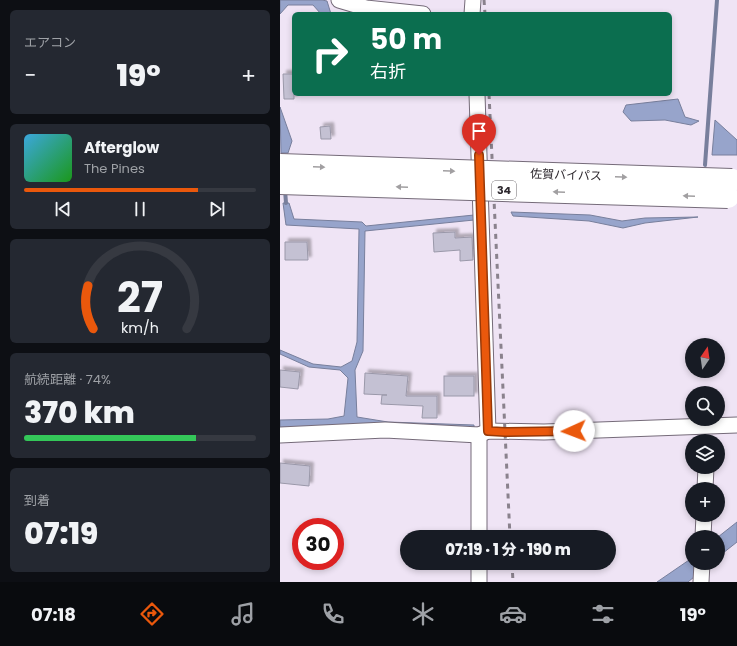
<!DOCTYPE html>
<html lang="ja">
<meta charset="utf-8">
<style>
:root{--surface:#171b24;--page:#242831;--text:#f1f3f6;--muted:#9ea1a6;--line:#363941;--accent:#ea580c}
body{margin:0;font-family:Poppins,"Noto Sans JP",sans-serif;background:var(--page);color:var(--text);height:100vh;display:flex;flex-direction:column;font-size:15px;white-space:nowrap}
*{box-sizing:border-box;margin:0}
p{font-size:13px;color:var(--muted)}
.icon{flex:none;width:22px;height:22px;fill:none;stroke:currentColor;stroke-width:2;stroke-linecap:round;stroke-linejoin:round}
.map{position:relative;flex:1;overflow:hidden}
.panel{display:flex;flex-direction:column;gap:10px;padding:10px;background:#0d0f14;width:280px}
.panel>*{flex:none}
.banner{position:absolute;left:12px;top:12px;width:380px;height:84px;border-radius:6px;box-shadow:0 2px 6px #0003;background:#0b6e4f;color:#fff;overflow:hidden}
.needle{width:26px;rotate:13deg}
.tools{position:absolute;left:405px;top:338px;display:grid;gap:8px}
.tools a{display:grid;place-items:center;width:40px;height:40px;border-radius:50%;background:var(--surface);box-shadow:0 2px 6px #0003;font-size:20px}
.speed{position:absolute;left:12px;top:518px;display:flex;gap:8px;font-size:20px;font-weight:700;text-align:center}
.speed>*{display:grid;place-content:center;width:52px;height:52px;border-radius:50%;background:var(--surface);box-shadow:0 2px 6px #0003;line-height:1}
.speed .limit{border:6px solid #d22;background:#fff;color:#111}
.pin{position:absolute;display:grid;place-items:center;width:34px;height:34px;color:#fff;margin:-41px -17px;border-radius:50% 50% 50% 0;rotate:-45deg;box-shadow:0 0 4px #0007}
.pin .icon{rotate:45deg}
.me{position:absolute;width:44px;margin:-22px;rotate:268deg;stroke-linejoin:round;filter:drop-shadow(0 0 3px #0008)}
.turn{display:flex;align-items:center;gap:14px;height:84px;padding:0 12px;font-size:18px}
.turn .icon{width:52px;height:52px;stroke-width:2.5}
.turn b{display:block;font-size:28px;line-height:34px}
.big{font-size:30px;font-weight:800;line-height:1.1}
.panel .card{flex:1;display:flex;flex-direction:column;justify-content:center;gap:6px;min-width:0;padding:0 14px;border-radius:6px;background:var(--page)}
.panel .dial{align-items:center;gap:0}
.dial svg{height:104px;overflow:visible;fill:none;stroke:var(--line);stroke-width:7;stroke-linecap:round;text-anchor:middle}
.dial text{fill:var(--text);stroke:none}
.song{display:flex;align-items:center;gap:12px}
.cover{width:48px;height:48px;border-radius:6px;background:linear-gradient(135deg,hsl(200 70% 55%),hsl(120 70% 35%))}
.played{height:4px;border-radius:2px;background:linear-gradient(90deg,var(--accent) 75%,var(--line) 75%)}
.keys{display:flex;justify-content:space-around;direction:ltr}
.heat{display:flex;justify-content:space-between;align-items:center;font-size:22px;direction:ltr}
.charge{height:6px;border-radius:3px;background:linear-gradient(90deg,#34c759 74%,var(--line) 0)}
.trip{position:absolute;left:120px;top:530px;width:216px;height:40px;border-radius:20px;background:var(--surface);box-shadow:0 2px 6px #0003;font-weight:800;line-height:40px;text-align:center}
.dock{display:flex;height:64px;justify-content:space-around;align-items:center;background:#090b0e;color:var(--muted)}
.dock .icon{width:28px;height:28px}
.dock .on{color:var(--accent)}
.dock b{font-size:18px;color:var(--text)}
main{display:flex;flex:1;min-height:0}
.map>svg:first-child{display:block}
.water{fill:#97a4cb;stroke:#787f9c}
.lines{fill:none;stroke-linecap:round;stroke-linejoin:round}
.stream{stroke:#787f9c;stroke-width:4}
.building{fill:#c4c1d3;stroke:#9a98a9;filter:url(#shadow)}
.minor-casing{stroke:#756b79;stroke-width:17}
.minor{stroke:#fff;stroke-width:15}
.rail{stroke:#8a828d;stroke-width:3;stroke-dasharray:5 5;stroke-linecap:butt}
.highway-bridge-casing{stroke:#756b79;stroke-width:24;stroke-linecap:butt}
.highway-bridge{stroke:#fff;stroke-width:22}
.oneway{fill:#a19fa1}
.route-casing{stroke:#983908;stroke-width:10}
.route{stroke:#ea580c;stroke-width:7}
.labels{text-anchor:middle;stroke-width:3;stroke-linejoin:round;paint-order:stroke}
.shield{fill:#fff;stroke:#6d696d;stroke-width:1}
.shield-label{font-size:11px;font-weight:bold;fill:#2e292f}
.street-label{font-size:12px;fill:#2e292f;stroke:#fff}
</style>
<main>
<section class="panel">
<div class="card"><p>エアコン</p>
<div class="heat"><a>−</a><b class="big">19°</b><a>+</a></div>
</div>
<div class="card">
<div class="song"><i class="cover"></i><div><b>Afterglow</b><p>The Pines</p></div></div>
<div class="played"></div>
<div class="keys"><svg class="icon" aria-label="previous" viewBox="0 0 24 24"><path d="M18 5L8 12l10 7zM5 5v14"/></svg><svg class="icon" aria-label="pause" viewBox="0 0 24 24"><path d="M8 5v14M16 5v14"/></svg><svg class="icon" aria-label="next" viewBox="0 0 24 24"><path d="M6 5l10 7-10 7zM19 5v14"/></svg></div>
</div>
<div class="card dial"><svg viewBox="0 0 100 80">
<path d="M14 69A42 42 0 1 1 86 69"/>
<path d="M14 69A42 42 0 0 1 10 36" stroke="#ea580c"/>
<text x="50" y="56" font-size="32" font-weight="700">27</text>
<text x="50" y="72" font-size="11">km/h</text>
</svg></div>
<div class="card"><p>航続距離 · 74%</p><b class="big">370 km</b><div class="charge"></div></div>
<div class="card"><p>到着</p><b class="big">07:19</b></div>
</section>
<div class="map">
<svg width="457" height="582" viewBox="0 0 457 582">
<defs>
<filter id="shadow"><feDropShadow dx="3.5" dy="-3.5" stdDeviation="1" flood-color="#0004"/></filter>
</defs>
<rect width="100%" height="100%" fill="#efe4f5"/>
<g class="water">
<path d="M0 0H42L47 1 51 14H41L33 5H8L0 14Z"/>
<path d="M398 99 405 117 419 121 411 125 385 120 351 121 343 112 346 105Z"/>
<path d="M0 107 12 141 8 153H1Z"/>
<path d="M435 120 457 140V155H432Z"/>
<path d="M3 203H9L14 219 82 222 86 226 194 215V220L85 231 83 351 75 370 77 417 108 422 194 425V429L0 431V420L48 419 64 416 68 378 60 370 29 367 0 354V350L33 364 61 367 72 361 77 342 79 229 6 225Z"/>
<path d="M231 212 310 215 342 221 365 218 418 217 365 223 343 228 309 221 233 216Z"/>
<path d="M457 522V542L438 557V537Z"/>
<path d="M412 558V563H431L408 582H377Z"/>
</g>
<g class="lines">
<g class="stream">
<path d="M425 165 437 0"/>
<path d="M5 190 6 203"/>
</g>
</g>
<g class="building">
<path d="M3 74H14V99H4Z"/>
<path d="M50 126 51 139H41L40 127Z"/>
<path d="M175 232V238L192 237 193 260 180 261V250L154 252 153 233Z"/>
<path d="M5 242H27L28 260H5Z"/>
<path d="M0 370 20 372 18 389 0 387Z"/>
<path d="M85 373 128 376 126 396H157V418H142L143 406 101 404 102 395H107L84 394Z"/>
<rect x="164" y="376" width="30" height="20"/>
<path d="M0 463 30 466 29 486 0 483Z"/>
</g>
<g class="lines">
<g class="minor-casing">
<g id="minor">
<path d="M59 0 86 8 143 14"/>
<path d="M192 14 193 0"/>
<path d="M197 94 208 431"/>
<path d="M0 435 105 430 199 435 208 431 264 432 457 425"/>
<path d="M425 489 426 467"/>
<path d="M199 537V435"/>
<path d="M423 537 424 515"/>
<path d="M199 582V563"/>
<path d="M421 582 422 563"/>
</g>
</g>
<use href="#minor" class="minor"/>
<g class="rail">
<path d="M204 0 205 14"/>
<path d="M209 94 230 537"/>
<path d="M232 563 233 582"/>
</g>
<g class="highway-bridge-casing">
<g id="highway-bridge">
<path d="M0 165 452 180"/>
<path d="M0 183 448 197"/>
</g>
</g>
<use href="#highway-bridge" class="highway-bridge"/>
</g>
<defs><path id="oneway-solid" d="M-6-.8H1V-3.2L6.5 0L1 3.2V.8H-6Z"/></defs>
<g class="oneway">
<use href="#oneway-solid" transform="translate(39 167) rotate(2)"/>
<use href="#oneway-solid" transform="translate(169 171) rotate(2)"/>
<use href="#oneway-solid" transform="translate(341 177) rotate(2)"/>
<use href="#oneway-solid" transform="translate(122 187) rotate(-178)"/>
<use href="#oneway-solid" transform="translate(279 192) rotate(-178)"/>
<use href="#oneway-solid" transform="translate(409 196) rotate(-178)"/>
</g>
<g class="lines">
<g class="route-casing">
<path id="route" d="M199 155 208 431 225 432 294 431"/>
</g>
<use href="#route" class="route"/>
</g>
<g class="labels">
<rect class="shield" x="212" y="181" width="24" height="18" rx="3"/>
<g class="shield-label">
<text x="224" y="194">34</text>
</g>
<g class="street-label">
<text transform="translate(286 175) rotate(2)" y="4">佐賀バイパス</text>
</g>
</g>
</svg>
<div class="tools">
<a><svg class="needle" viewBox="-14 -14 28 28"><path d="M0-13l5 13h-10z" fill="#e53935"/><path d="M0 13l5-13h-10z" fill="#9ea1a6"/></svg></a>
<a><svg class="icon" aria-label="search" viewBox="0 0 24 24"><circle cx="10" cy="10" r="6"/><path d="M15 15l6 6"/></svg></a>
<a><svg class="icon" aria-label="layers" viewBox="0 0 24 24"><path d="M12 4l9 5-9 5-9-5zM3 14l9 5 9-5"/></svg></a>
<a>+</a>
<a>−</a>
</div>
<div class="speed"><div class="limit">30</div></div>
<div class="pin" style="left:199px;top:155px;background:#d93025"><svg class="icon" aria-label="arrive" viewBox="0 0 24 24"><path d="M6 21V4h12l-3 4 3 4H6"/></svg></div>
<svg class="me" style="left:294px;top:431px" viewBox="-20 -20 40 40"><circle r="19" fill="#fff"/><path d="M0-13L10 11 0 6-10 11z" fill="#ea580c"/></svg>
<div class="trip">07:19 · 1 分 · 190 m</div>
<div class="banner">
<div class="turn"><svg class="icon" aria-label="right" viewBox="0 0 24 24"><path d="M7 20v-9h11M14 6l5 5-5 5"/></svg><div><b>50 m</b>右折</div></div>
</div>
</div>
</main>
<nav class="dock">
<b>07:18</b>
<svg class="icon on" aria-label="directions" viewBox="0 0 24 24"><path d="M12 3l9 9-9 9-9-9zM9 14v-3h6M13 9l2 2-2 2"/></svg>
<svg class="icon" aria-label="music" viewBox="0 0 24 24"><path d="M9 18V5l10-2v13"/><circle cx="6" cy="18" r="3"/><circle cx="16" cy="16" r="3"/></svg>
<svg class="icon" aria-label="phone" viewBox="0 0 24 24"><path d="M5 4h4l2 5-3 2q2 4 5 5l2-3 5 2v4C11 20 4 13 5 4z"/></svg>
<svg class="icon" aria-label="climate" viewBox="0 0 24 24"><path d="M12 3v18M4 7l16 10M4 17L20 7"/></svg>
<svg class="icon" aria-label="car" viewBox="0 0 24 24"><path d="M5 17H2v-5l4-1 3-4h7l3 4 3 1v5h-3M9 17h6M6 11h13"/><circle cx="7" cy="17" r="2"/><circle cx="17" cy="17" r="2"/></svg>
<svg class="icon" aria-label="filters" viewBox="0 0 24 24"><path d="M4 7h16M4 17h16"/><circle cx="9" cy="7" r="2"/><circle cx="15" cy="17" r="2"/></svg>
<b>19°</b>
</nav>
